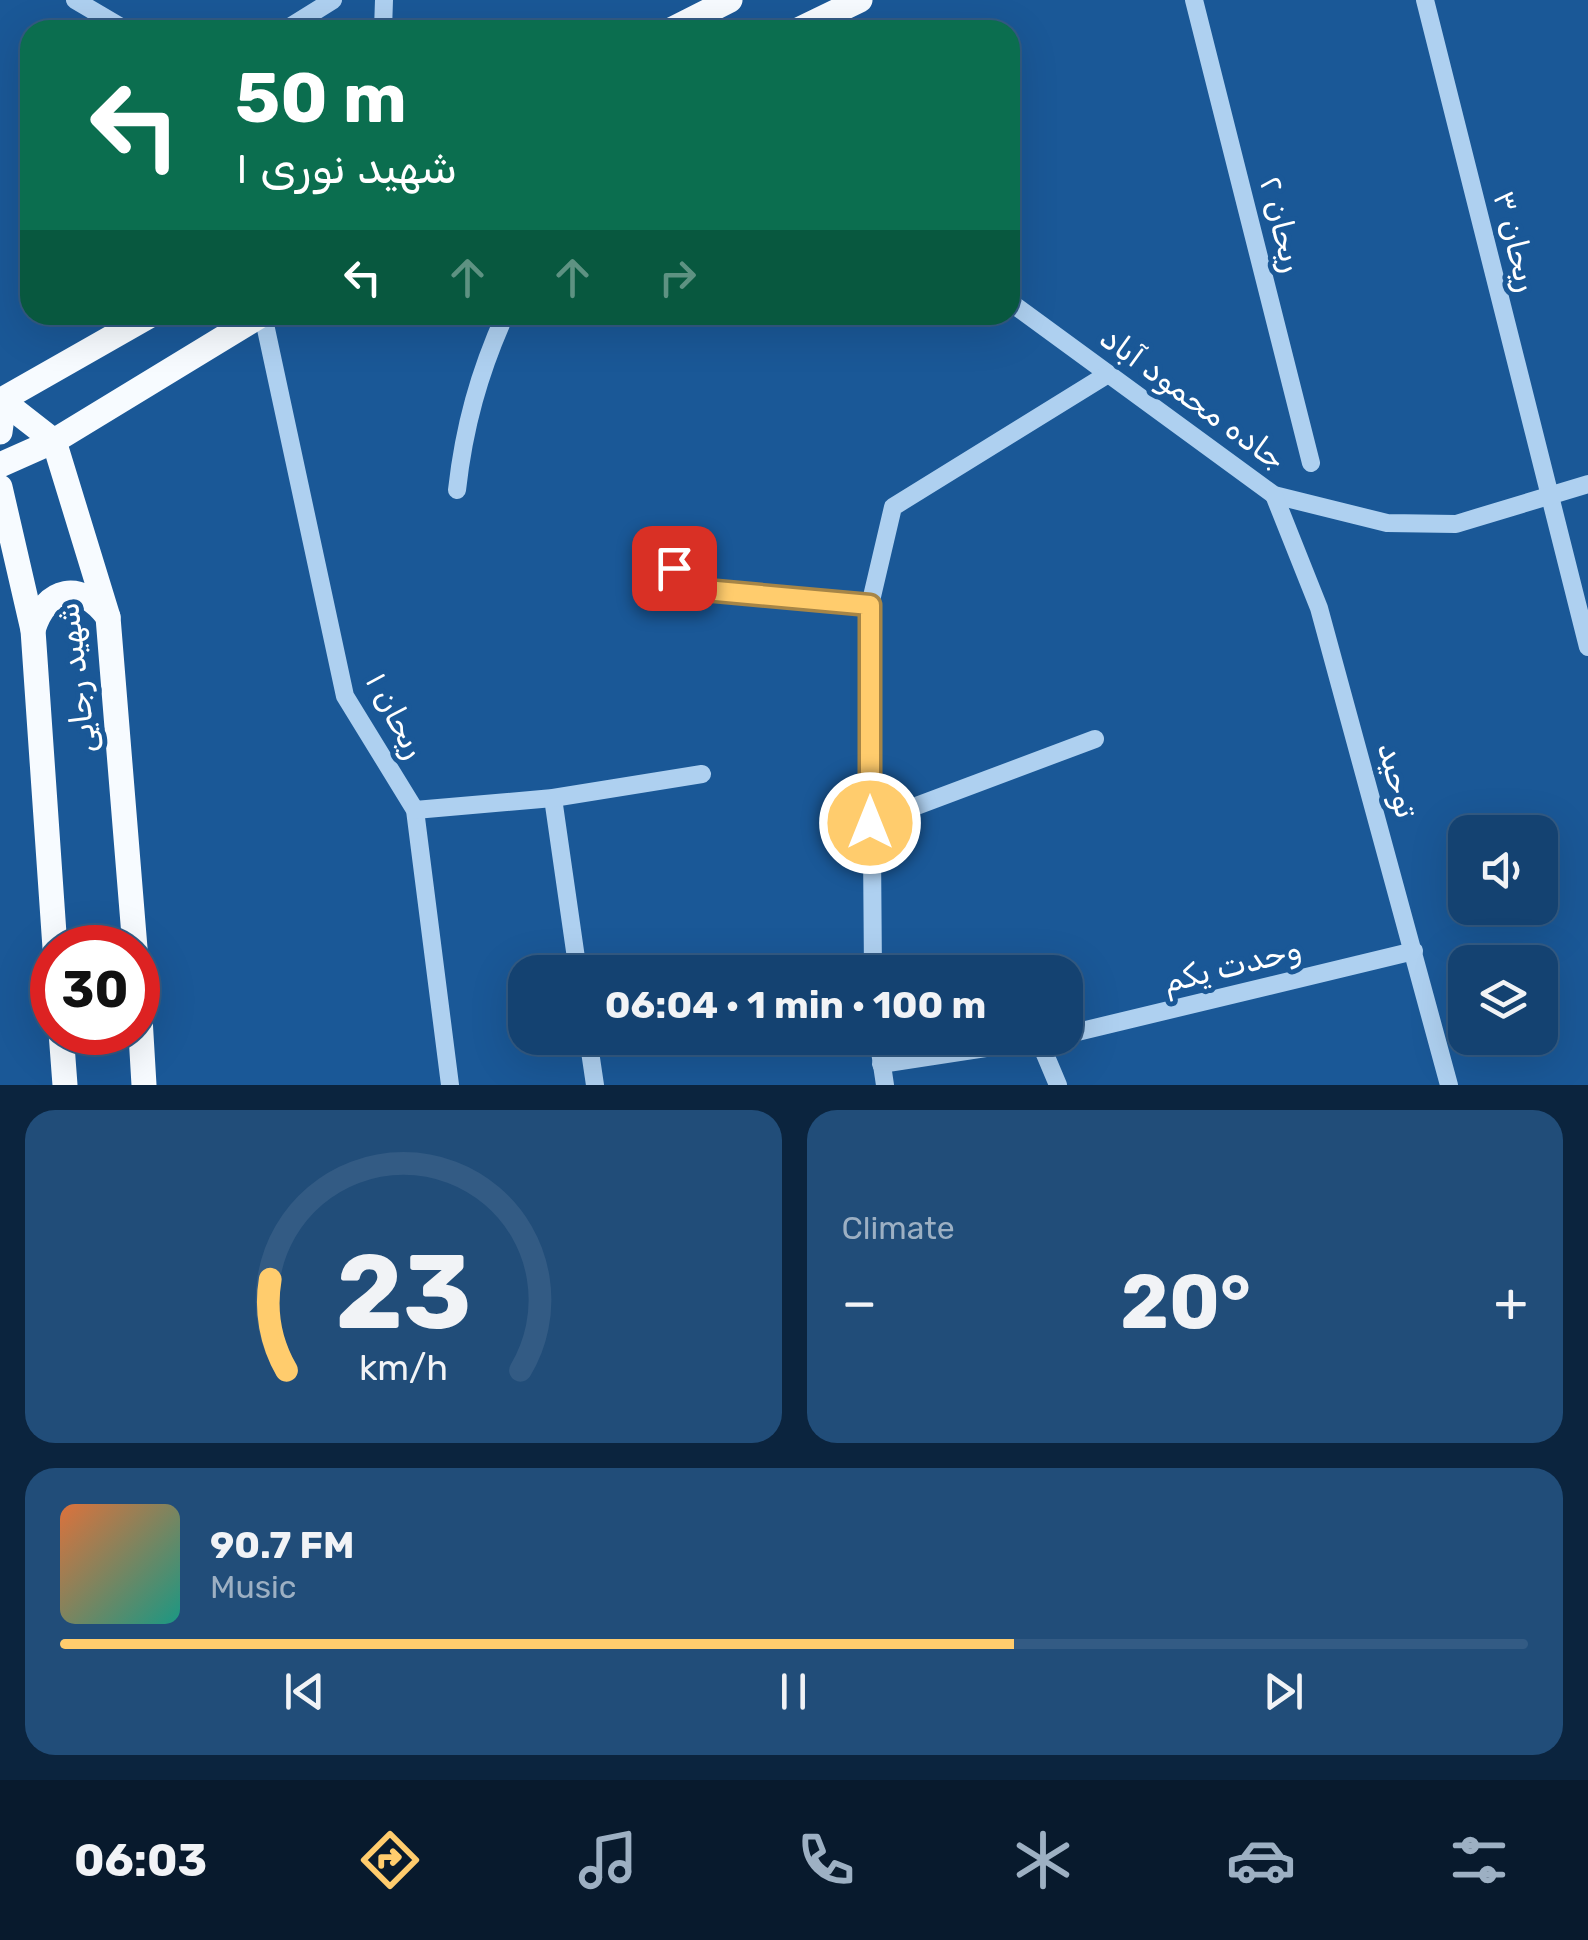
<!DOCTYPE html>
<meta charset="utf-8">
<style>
:root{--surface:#144271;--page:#214d79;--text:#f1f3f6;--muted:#9db0c3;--line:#335b84;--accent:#ffcc6d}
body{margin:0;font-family:Rubik,"Noto Sans Arabic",sans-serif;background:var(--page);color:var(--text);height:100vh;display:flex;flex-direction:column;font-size:38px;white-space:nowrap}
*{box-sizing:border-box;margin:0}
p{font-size:32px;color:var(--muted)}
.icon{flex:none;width:55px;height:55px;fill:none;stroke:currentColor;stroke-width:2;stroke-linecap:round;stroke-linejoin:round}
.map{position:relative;height:1085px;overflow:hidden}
.sheet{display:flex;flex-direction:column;gap:25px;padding:25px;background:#0b243e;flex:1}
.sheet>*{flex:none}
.top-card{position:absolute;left:20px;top:20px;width:1000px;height:305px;border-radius:30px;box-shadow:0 10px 40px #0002,0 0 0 2px var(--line);background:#0b6e4f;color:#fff;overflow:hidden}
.controls{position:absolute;left:1448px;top:815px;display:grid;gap:20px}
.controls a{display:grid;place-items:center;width:110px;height:110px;border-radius:20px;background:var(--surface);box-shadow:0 10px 40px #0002,0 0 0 2px var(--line);font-size:50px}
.speed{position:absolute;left:30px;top:925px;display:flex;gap:20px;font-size:50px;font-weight:700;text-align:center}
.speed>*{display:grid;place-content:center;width:130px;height:130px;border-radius:50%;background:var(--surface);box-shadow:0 10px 40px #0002,0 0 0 2px var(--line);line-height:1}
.speed .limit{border:15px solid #d22;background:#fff;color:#111}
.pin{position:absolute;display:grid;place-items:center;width:85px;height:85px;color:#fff;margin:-42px;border-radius:20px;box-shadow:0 5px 15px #0006}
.me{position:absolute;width:110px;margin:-55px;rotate:0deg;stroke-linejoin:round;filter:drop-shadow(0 0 8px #0008)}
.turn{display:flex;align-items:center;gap:35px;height:210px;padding:0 50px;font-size:45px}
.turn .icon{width:130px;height:130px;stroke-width:2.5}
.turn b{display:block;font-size:70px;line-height:85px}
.lanes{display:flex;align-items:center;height:95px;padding:0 50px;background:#0003;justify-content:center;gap:50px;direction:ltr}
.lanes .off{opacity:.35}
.big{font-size:75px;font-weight:700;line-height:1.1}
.sheet .card{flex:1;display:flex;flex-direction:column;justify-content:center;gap:15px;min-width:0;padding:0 35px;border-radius:30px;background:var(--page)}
.sheet .dial{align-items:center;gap:0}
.dial svg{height:260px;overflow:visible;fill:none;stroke:var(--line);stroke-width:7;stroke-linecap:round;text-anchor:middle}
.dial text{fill:var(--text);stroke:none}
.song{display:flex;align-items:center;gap:30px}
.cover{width:120px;height:120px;border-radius:15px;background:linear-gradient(135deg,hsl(20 70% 55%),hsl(170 70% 35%))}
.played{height:10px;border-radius:5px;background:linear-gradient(90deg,var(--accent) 65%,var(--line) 65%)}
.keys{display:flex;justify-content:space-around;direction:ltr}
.heat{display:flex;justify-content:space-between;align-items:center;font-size:55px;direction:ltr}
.sheet .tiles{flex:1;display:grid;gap:25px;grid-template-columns:1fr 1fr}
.card:last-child{grid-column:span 2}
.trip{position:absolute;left:508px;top:955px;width:575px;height:100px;border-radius:30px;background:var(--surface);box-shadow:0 10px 40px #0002,0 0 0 2px var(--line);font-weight:700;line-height:100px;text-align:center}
.dock{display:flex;height:160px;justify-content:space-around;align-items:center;background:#081a2d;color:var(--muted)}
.dock .icon{width:70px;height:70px}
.dock .current{color:var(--accent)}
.dock b{font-size:45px;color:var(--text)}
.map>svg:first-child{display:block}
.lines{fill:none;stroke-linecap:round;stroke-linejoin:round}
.minor{stroke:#aed0f0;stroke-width:18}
.major{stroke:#f7fbff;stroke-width:25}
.route-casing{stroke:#a68547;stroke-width:25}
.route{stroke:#ffcc6d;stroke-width:18}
.labels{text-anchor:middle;stroke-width:10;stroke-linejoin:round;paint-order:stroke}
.street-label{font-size:32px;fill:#fff;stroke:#1a5897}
</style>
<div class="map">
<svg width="1588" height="1085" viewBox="0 0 1588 1085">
<rect width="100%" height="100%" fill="#1a5897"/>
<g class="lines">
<g class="minor">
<path d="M75 0 126 30"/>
<path d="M1194 0 1311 463"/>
<path d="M1425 0 1588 647"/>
<path d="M285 30 333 0"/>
<path d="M383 30 384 0"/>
<path d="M1010 302 1274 495 1387 523 1456 524 1588 484"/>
<path d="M263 315 345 696 415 810 450 1085"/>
<path d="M457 490C464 427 479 373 505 315"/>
<path d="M1274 495 1319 608 1449 1085"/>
<path d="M674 568 694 589 870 605"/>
<path d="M553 798 578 972"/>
<path d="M415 810 553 798 702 774"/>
<path d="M871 823 1095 739"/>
<path d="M873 972 870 605 893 507 1108 374"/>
<path d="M1065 1035 1414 951"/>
<path d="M588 1038 595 1085"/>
<path d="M878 1038 885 1085"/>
<path d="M1039 1040 1058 1085"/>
<path d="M881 1064 1051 1038"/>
</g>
<g class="major">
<path d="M671 30 730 0"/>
<path d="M798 30 860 0"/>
<path d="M0 401 151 315"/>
<path d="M4 402 54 441 108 617 135 948"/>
<path d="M0 432 4 402"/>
<path d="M0 465 54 441 261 315"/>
<path d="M0 487 33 630 55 948"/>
<path d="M33 630C46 587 81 580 108 617"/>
<path d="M138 984 144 1085"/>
<path d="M61 1032 65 1085"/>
</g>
</g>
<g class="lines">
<g class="route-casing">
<path id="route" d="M674 568 694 589 870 605V823"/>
</g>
<use href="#route" class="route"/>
</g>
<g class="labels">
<g class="street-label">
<text transform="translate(1282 224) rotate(76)" y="11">ریحان ۲</text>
<text transform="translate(1516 241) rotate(76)" y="11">ریحان ۳</text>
<text transform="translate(1193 398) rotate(36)" y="11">جاده محمود آباد</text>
<text transform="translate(76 678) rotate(-97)" y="11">شهید رجایی</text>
<text transform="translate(396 715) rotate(62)" y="11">ریحان ۱</text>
<text transform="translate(1398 780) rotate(75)" y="11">توحيد</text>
<text transform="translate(1232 965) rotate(-14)" y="11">وحدت یکم</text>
</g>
</g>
</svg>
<div class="controls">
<a><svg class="icon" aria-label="sound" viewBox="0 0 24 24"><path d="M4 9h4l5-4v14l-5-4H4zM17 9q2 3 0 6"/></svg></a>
<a><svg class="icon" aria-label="layers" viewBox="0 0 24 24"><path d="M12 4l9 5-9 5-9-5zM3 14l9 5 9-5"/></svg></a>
</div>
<div class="speed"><div class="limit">30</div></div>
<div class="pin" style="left:674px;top:568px;background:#d93025"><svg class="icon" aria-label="arrive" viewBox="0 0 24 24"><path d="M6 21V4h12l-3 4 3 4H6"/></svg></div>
<svg class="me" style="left:870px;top:823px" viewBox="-20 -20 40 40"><circle r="17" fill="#ffcc6d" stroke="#fff" stroke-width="3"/><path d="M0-11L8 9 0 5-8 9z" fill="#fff"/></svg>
<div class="trip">06:04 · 1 min · 100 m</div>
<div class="top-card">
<div class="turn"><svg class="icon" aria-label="left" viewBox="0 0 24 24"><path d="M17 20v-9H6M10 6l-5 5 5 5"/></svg><div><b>50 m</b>شهید نوری ۱</div></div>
<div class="lanes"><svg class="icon" aria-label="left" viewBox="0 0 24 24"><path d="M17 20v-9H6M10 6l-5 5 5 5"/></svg><svg class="icon off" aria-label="ahead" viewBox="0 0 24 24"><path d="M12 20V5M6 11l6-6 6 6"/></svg><svg class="icon off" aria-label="ahead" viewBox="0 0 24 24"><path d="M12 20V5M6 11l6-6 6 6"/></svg><svg class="icon off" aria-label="right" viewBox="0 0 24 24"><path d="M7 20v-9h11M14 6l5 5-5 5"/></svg></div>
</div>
</div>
<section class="sheet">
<div class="tiles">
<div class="card dial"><svg viewBox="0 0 100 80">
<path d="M14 69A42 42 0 1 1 86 69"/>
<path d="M14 69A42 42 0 0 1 9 41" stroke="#ffcc6d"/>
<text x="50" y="56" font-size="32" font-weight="700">23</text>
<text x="50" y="72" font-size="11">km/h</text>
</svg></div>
<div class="card"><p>Climate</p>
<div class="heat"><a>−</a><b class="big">20°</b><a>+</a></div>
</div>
<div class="card">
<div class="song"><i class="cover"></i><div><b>90.7 FM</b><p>Music</p></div></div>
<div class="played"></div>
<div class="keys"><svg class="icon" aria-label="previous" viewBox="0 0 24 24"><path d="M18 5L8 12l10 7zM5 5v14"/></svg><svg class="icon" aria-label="pause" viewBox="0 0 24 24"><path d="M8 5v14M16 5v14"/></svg><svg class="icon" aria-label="next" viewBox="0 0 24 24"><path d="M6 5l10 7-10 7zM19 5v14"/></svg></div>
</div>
</div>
</section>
<nav class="dock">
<b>06:03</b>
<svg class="icon current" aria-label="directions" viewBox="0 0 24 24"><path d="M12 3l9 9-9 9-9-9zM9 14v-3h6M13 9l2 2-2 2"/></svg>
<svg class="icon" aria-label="music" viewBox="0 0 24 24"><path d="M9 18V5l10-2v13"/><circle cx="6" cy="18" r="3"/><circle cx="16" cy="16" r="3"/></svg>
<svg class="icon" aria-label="phone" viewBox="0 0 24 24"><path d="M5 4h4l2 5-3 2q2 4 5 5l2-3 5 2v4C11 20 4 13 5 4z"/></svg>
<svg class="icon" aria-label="climate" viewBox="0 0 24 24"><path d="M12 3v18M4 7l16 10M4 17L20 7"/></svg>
<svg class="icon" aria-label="car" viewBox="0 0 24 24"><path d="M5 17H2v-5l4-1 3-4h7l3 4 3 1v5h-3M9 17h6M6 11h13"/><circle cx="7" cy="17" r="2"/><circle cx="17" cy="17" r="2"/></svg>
<svg class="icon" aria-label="filters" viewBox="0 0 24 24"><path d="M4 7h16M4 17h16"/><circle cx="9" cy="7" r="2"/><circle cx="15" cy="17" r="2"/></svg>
</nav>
